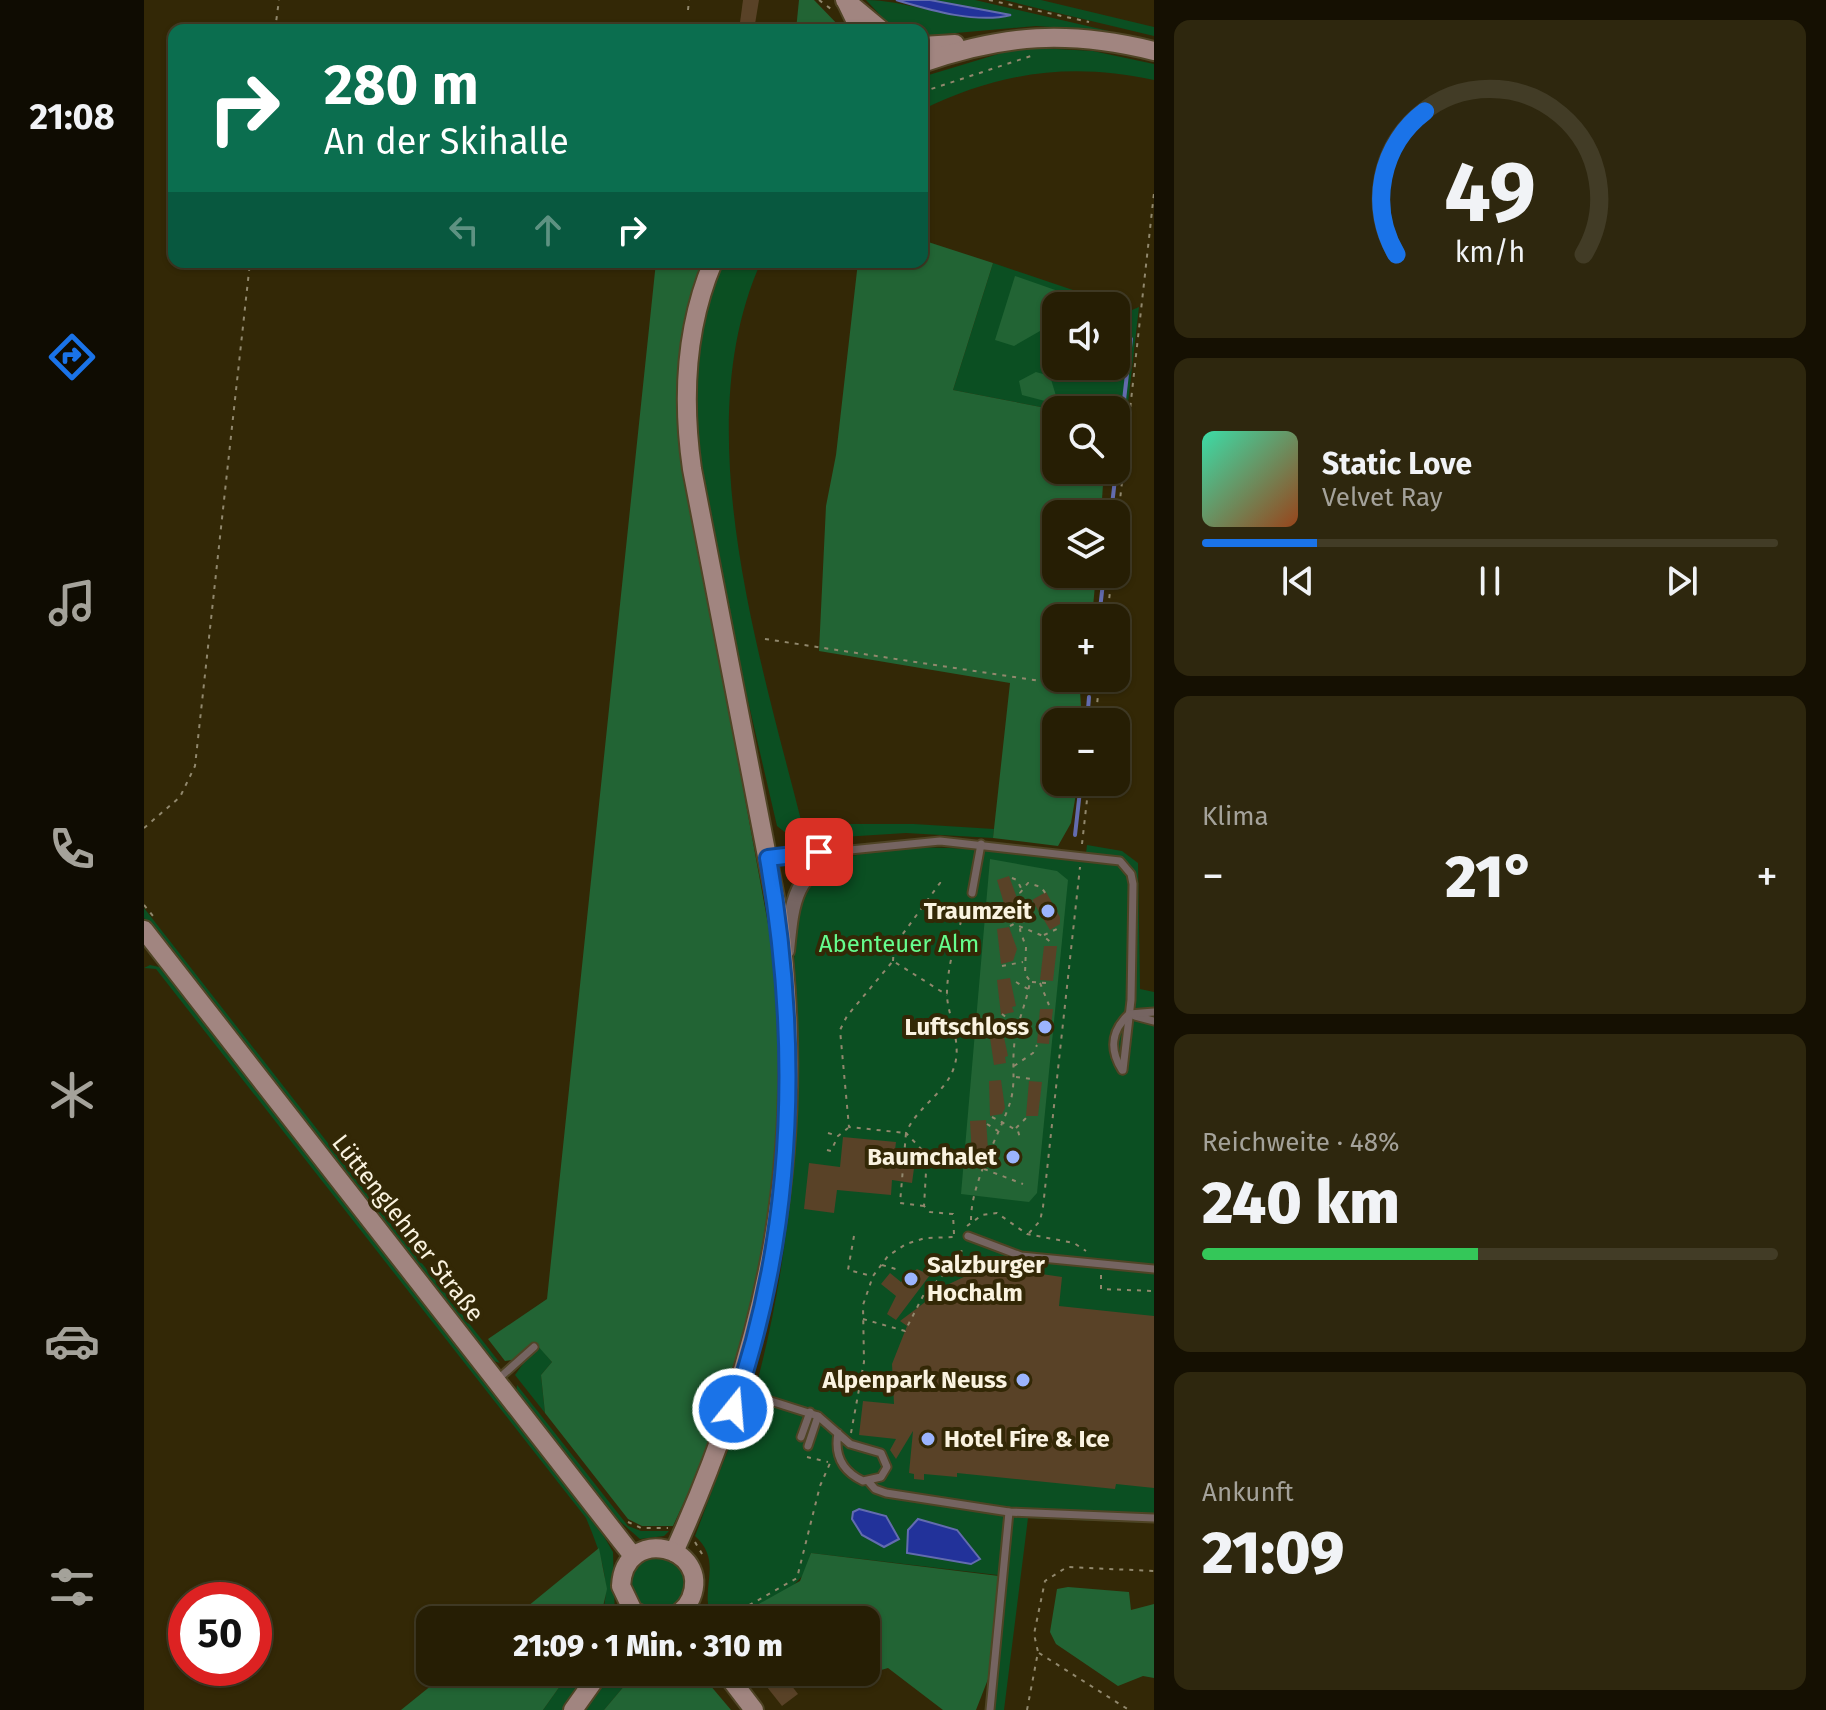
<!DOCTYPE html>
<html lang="de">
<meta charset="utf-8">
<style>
:root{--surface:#261e04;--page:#2e270e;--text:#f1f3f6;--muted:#a4a29a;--line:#423c26;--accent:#1a73e8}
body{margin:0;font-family:"Fira Sans",sans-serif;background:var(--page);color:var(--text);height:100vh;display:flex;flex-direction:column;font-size:30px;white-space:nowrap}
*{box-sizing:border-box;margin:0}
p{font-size:26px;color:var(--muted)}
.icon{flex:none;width:44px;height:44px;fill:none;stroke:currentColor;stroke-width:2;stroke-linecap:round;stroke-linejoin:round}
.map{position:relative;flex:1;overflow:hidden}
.sheet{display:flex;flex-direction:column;gap:20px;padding:20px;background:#151002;width:672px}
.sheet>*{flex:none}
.hud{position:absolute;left:24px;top:24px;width:760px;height:244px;border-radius:16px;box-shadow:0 2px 6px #0004,0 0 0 2px var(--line);background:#0b6e4f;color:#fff;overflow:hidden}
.tools{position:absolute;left:898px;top:292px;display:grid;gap:16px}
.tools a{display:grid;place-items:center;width:88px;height:88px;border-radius:16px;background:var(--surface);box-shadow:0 2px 6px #0004,0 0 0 2px var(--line);font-size:40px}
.speed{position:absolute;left:24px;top:1582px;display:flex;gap:16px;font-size:40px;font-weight:700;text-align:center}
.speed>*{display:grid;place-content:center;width:104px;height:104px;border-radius:50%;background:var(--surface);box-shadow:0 2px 6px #0004,0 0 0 2px var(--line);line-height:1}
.speed .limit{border:12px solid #d22;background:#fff;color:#111}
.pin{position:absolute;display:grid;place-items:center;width:68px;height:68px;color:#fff;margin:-34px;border-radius:16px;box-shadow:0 4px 12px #0006}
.me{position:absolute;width:88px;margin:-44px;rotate:17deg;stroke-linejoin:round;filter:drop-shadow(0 0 6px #0008)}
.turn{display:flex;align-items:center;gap:28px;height:168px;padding:0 24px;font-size:36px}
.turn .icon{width:104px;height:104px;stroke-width:2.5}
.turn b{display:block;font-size:56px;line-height:68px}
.lanes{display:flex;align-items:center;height:76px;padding:0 24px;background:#0003;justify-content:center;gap:40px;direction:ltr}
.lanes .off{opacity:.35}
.big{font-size:60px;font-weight:800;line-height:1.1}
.sheet .widget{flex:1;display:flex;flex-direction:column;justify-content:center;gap:12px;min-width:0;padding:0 28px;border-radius:16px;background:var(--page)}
.sheet .dial{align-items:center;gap:0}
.dial svg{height:208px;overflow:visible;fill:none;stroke:var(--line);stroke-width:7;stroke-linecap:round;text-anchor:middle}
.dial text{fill:var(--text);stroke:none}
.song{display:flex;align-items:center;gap:24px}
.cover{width:96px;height:96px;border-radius:12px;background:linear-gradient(135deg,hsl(160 70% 55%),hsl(20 70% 35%))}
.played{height:8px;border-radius:4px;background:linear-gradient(90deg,var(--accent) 20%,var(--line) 20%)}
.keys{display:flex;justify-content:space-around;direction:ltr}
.heat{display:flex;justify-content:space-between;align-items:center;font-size:44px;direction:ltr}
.charge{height:12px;border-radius:6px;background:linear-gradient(90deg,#34c759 48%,var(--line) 0)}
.trip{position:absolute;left:272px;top:1606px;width:464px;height:80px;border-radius:16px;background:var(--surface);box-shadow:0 2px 6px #0004,0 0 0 2px var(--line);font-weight:800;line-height:80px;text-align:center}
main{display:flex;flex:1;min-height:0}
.tab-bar{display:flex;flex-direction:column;width:144px;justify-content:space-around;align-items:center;background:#0f0c02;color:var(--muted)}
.tab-bar .icon{width:56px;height:56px}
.tab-bar .active{color:var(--accent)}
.tab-bar b{font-size:36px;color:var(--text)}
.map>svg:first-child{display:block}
.green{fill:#0b4f22;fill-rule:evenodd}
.forest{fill:#226434}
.water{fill:#22329a;stroke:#636caf;stroke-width:2}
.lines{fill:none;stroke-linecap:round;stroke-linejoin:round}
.stream{stroke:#636caf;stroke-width:4}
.building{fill:#594227}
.lane-casing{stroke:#4f4425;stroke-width:11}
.street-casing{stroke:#4f4425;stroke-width:18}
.secondary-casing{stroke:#4f4425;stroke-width:22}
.path{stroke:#91886d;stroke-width:2;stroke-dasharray:4 6;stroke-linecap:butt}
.lane{stroke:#756461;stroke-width:7}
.street{stroke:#756461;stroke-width:14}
.secondary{stroke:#a18580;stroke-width:18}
.route-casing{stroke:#114b97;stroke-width:20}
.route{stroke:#1a73e8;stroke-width:14}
.poi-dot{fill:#9bb4fd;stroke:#332806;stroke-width:3}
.labels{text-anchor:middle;stroke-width:8;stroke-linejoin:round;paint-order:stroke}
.poi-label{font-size:24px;font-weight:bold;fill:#faf3e0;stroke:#332806;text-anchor:end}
.park-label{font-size:24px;fill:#65fd8d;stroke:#332806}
.street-label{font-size:24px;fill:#faf3e0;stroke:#332806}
</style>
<main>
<nav class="tab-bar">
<b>21:08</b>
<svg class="icon active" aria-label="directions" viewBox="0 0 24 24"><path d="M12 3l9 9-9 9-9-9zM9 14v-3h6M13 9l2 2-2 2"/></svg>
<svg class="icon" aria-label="music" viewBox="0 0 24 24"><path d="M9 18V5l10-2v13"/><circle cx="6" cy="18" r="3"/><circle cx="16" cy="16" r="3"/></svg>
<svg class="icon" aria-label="phone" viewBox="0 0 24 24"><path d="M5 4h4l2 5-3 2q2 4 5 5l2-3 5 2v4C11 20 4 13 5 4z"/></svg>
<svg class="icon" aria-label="climate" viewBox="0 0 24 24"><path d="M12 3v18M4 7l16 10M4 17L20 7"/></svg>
<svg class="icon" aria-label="car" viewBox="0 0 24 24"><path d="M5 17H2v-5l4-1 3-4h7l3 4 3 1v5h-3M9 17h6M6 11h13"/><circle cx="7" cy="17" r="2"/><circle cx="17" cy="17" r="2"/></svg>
<svg class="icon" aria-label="filters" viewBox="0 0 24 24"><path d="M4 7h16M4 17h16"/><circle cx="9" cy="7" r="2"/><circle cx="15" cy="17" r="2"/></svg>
</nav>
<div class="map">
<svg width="1010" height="1710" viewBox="0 0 1010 1710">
<rect width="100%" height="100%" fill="#332806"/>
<g class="green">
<path d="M722 0C767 0 823 27 865 15L786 0H831L965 31 892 26 778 36V30H750Z"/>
<path d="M860 0H897L1010 27V36Z"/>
<path d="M877 47 949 51 1010 64V80C927 62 855 72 778 110V77Z"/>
<path d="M579 262H617C542 428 616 657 658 824H770L850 829 849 838 762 833 651 840 633 826 592 649 551 432 552 360 566 297Z"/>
<path d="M849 263 988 310 995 307 981 429 972 432V410H912L809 390ZM912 306H972V366H912Z"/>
<path d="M943 845 978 851 994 863 996 989 1010 992V1523L884 1518 860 1710H849L862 1576 667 1553 661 1573 648 1587 586 1620H569C553 1590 581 1563 551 1536 564 1502 576 1468 591 1434 598 1416 609 1398 614 1379 640 1279 652 1176 653 1073 653 1032 640 904 669 877 725 826 871 855 941 862Z"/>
<path d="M0 908 356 1363 346 1360 0 918Z"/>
<path d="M6 965 20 968 447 1514 469 1552 471 1620H456C470 1586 455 1549 442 1518L12 969 0 968Z"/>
<path d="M393 1344 408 1362 397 1375 401 1413 371 1375Z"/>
<path d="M373 1385 484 1526 497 1531H525L520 1536 496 1539 463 1510 372 1394Z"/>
<circle cx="512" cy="1584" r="28"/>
<path d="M426 1672H443L418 1710H399Z"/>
<path d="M469 1672H492L460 1710H439Z"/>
</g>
<g class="forest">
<path d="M655 0H670L699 30H652Z"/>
<path d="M778 240 849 263 809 390 912 410V470H960L957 514H912V574H952L948 618H912V678H940L936 691 938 722H912V782H934L927 823 914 846 849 838 866 683 675 651 682 506 692 455 714 262H778Z"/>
<path d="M512 262H560L536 355 534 432 628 946C654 1142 614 1348 529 1526H498L484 1519 401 1413 397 1375 408 1362 392 1344 376 1359 361 1361 344 1339 403 1299Z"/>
<path d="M871 276 957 306H912V331H896L870 346 851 340Z"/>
<path d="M892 372 906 376 912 396 901 401 878 395 875 381Z"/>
<path d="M846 859 913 871 924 880 893 1193 885 1202 817 1194Z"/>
<path d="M455 1548 463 1589 456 1620H367Z"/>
<path d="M667 1553 855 1576 846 1674 832 1710H799L744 1668 720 1675 715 1672H722V1620H586L656 1581Z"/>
<path d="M924 1587 985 1592 987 1610 1010 1604V1678L999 1676 974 1686 912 1644 906 1632 913 1589Z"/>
<path d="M304 1672H426L399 1710H257Z"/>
<path d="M492 1672H555L587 1710H460Z"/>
</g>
<g class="water">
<path d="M752 0H786L867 15C832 24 786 10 752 0Z"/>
<path d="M715 1509 742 1516 755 1539 740 1547 718 1535 708 1519 709 1512Z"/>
<path d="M774 1519 813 1530 836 1559 827 1564 763 1553 764 1530Z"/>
</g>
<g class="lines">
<g class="stream">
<path d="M967 514 987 339"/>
<path d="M955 618 960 574"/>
<path d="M943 722 945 697"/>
<path d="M931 835 937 782"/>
</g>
</g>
<g class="building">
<path d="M599 0H615L610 30H595Z"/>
<path d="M865 876 877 909 863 914 853 880Z"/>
<path d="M902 892 916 917V924L906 930 888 900Z"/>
<path d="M865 927 873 949 869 961 857 964 853 929Z"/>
<path d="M900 946H913L909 981 896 980Z"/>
<path d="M866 978 872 1006 868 1007 870 1012 857 1015 853 980Z"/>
<path d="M896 1009H909L905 1044 893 1043Z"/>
<path d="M858 1028 864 1056 861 1057 862 1063 850 1065 845 1031Z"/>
<path d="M857 1080 861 1108 858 1114 846 1116 845 1081Z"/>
<path d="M885 1081 898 1082 894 1116H882Z"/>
<path d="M842 1120 844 1149 841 1155 828 1156 826 1121Z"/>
<path d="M699 1137 752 1142 750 1158 771 1161 768 1183 748 1180 747 1195 693 1190 690 1213 660 1209 665 1163 696 1167Z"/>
<path d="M843 1266 918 1277 915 1306 1010 1316V1488L972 1484 971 1489 813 1473V1477L780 1474V1480L770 1479V1474L765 1473 769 1431 752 1459 746 1450 752 1439 715 1435 719 1401 750 1404 748 1364 763 1326 756 1321 805 1284Z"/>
<path d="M773 1269 786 1275 752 1320 743 1314 752 1296 737 1284 746 1273 757 1282Z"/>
<path d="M611 1672H637L654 1694 638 1706Z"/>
</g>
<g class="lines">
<g class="lane-casing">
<g id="lane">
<path d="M626 858 796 841 976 861 987 874 989 884 987 1000 979 1070"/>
<path d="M828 893 837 844"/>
<path d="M991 1016 1010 1021"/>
<path d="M978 1070C965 1049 967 1031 985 1014L1010 1012"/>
<path d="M824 1236 877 1256 1010 1269"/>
<path d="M353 1380 390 1347"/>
<path d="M595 1391 674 1416 706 1444 737 1453 743 1467 737 1477 719 1481C698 1471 690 1455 694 1433"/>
<path d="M657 1437 666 1412"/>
<path d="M664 1446 674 1416"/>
<path d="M725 1482 731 1489 742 1493 865 1512 1010 1518"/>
<path d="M846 1710 865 1512"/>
</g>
</g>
<g class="street-casing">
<path id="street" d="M643 951C648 899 650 875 700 849"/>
</g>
<g class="secondary-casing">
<g id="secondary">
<path d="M701 0 737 30"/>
<path d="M702 1 716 30"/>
<path d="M778 46 811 44"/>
<path d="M778 63C860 34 925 30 1010 51"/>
<path d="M0 930 489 1556"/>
<path d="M530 1552C626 1341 665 1144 634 913L548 469C538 399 541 328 569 262"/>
<path d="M508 1620 489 1611 477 1586C480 1524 568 1546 547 1598 542 1610 531 1617 519 1620"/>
<path d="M581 1672 610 1710"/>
<path d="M429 1710 456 1672"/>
</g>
</g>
<g class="path">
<path d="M675 0 687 9"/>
<path d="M845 0 945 22"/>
<path d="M544 10 545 0"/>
<path d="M131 30 135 0"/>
<path d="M778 92 887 56"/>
<path d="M972 536 1010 193"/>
<path d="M963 618 968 574"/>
<path d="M621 639 955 690"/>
<path d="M951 722 956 678"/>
<path d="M0 828 36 797 51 766 106 262"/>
<path d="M938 844 945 782"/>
<path d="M868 878 873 880 878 890"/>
<path d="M0 905 9 916"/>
<path d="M866 915 870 923"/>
<path d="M866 926 870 924 899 936 909 944"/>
<path d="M900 935 915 928"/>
<path d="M749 961 750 946 796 883 800 885"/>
<path d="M858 966 879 962"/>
<path d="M872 982 884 989"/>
<path d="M888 982 902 983"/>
<path d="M896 983 905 1005"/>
<path d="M858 1014 874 1027"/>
<path d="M855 1028 872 1033"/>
<path d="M870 1066 889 1053 893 1045"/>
<path d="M872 1077 888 1079"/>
<path d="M848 1117 874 1131 876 1138"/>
<path d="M843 1124 854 1131"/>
<path d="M872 1128 883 1117"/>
<path d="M684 1133 694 1136"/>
<path d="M683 1150 687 1151 694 1136 704 1128"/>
<path d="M831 1157 839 1160"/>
<path d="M840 1169 879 1184"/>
<path d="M780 1206 756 1203 762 1133 705 1127 696 1030 703 1016 749 961 803 995"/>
<path d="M827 1220C827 1182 854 1138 866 1103 872 1083 868 1068 870 1048 871 1026 883 1003 886 981L881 974 882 947 876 930 881 914 876 893 884 883 897 887 902 894"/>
<path d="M823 1226 838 1215 853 1213 883 1234 930 1243 942 1251"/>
<path d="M885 1233 896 1221 899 1207 936 867"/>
<path d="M810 1234 809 1214 786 1212 780 1206 783 1155 762 1133C773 1106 804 1092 811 1064 817 1042 805 1018 803 997 802 971 814 925 825 901"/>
<path d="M710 1236 704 1270 728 1276"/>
<path d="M738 1265 755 1270"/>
<path d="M957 1275V1289L1010 1291"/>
<path d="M719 1319 761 1331 780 1294 815 1259 819 1246"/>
<path d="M707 1433 720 1362 719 1305 729 1276 744 1256 762 1244 781 1238 812 1237"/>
<path d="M663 1457 684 1462"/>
<path d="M484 1522 497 1528H524"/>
<path d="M551 1542 561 1559"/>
<path d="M562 1606 564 1620"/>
<path d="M579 1620 653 1578 676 1486 687 1461"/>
<path d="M895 1653 985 1710"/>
<path d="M883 1710 894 1652 890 1634 901 1581 923 1567 1010 1571"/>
</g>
<use href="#lane" class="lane"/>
<use href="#street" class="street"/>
<use href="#secondary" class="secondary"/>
</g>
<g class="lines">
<g class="route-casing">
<path id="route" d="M589 1409C651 1231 656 1043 624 858L675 852"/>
</g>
<use href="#route" class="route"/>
</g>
<g class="poi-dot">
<circle cx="904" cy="911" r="8"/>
<circle cx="901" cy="1027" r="8"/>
<circle cx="869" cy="1157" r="8"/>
<circle cx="767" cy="1279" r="8"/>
<circle cx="879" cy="1380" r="8"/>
<circle cx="784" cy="1439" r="8"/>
</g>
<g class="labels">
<g class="poi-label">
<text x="888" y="919">Traumzeit</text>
<text x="885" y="1035">Luftschloss</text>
<text x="853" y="1165">Baumchalet</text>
<text x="783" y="1273" text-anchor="start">Salzburger<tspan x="783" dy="28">Hochalm</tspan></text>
<text x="863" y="1388">Alpenpark Neuss</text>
<text x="800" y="1447" text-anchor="start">Hotel Fire &amp; Ice</text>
</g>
<g class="park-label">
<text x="755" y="952">Abenteuer Alm</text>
</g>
<g class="street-label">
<text transform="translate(264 1228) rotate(52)" y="8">Lüttenglehner Straße</text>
</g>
</g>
</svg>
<div class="tools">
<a><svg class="icon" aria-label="sound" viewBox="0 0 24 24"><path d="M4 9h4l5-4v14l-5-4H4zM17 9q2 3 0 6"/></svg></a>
<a><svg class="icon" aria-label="search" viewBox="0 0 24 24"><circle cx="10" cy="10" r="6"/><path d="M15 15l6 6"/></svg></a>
<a><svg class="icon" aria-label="layers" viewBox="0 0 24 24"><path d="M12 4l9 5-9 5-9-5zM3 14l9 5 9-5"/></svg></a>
<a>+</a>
<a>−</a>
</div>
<div class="speed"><div class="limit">50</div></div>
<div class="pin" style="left:675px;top:852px;background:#d93025"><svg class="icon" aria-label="arrive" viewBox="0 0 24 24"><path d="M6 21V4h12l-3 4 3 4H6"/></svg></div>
<svg class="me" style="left:589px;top:1409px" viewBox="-20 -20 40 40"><circle r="17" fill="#1a73e8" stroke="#fff" stroke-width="3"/><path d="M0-11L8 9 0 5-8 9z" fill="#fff"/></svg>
<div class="trip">21:09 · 1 Min. · 310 m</div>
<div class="hud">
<div class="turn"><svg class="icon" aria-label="right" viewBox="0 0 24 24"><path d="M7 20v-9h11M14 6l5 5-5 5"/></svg><div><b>280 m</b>An der Skihalle</div></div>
<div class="lanes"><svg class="icon off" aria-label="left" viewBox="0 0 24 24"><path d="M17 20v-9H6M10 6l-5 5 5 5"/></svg><svg class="icon off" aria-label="ahead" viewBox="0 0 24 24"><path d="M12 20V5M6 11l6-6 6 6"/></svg><svg class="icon" aria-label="right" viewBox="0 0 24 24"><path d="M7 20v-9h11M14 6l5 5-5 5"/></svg></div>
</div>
</div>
<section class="sheet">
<div class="widget dial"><svg viewBox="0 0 100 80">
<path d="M14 69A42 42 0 1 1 86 69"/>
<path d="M14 69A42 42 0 0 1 25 14" stroke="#1a73e8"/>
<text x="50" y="56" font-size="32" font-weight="700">49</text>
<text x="50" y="72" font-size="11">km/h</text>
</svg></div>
<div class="widget">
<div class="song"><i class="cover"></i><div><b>Static Love</b><p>Velvet Ray</p></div></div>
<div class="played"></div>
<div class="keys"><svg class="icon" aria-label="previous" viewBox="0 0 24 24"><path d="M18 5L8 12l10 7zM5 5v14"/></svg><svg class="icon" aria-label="pause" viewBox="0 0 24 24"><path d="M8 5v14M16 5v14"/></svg><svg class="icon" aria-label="next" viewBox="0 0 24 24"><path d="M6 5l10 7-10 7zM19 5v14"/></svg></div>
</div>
<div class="widget"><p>Klima</p>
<div class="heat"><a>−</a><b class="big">21°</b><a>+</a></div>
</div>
<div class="widget"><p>Reichweite · 48%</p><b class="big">240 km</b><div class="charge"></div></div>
<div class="widget"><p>Ankunft</p><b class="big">21:09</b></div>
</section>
</main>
